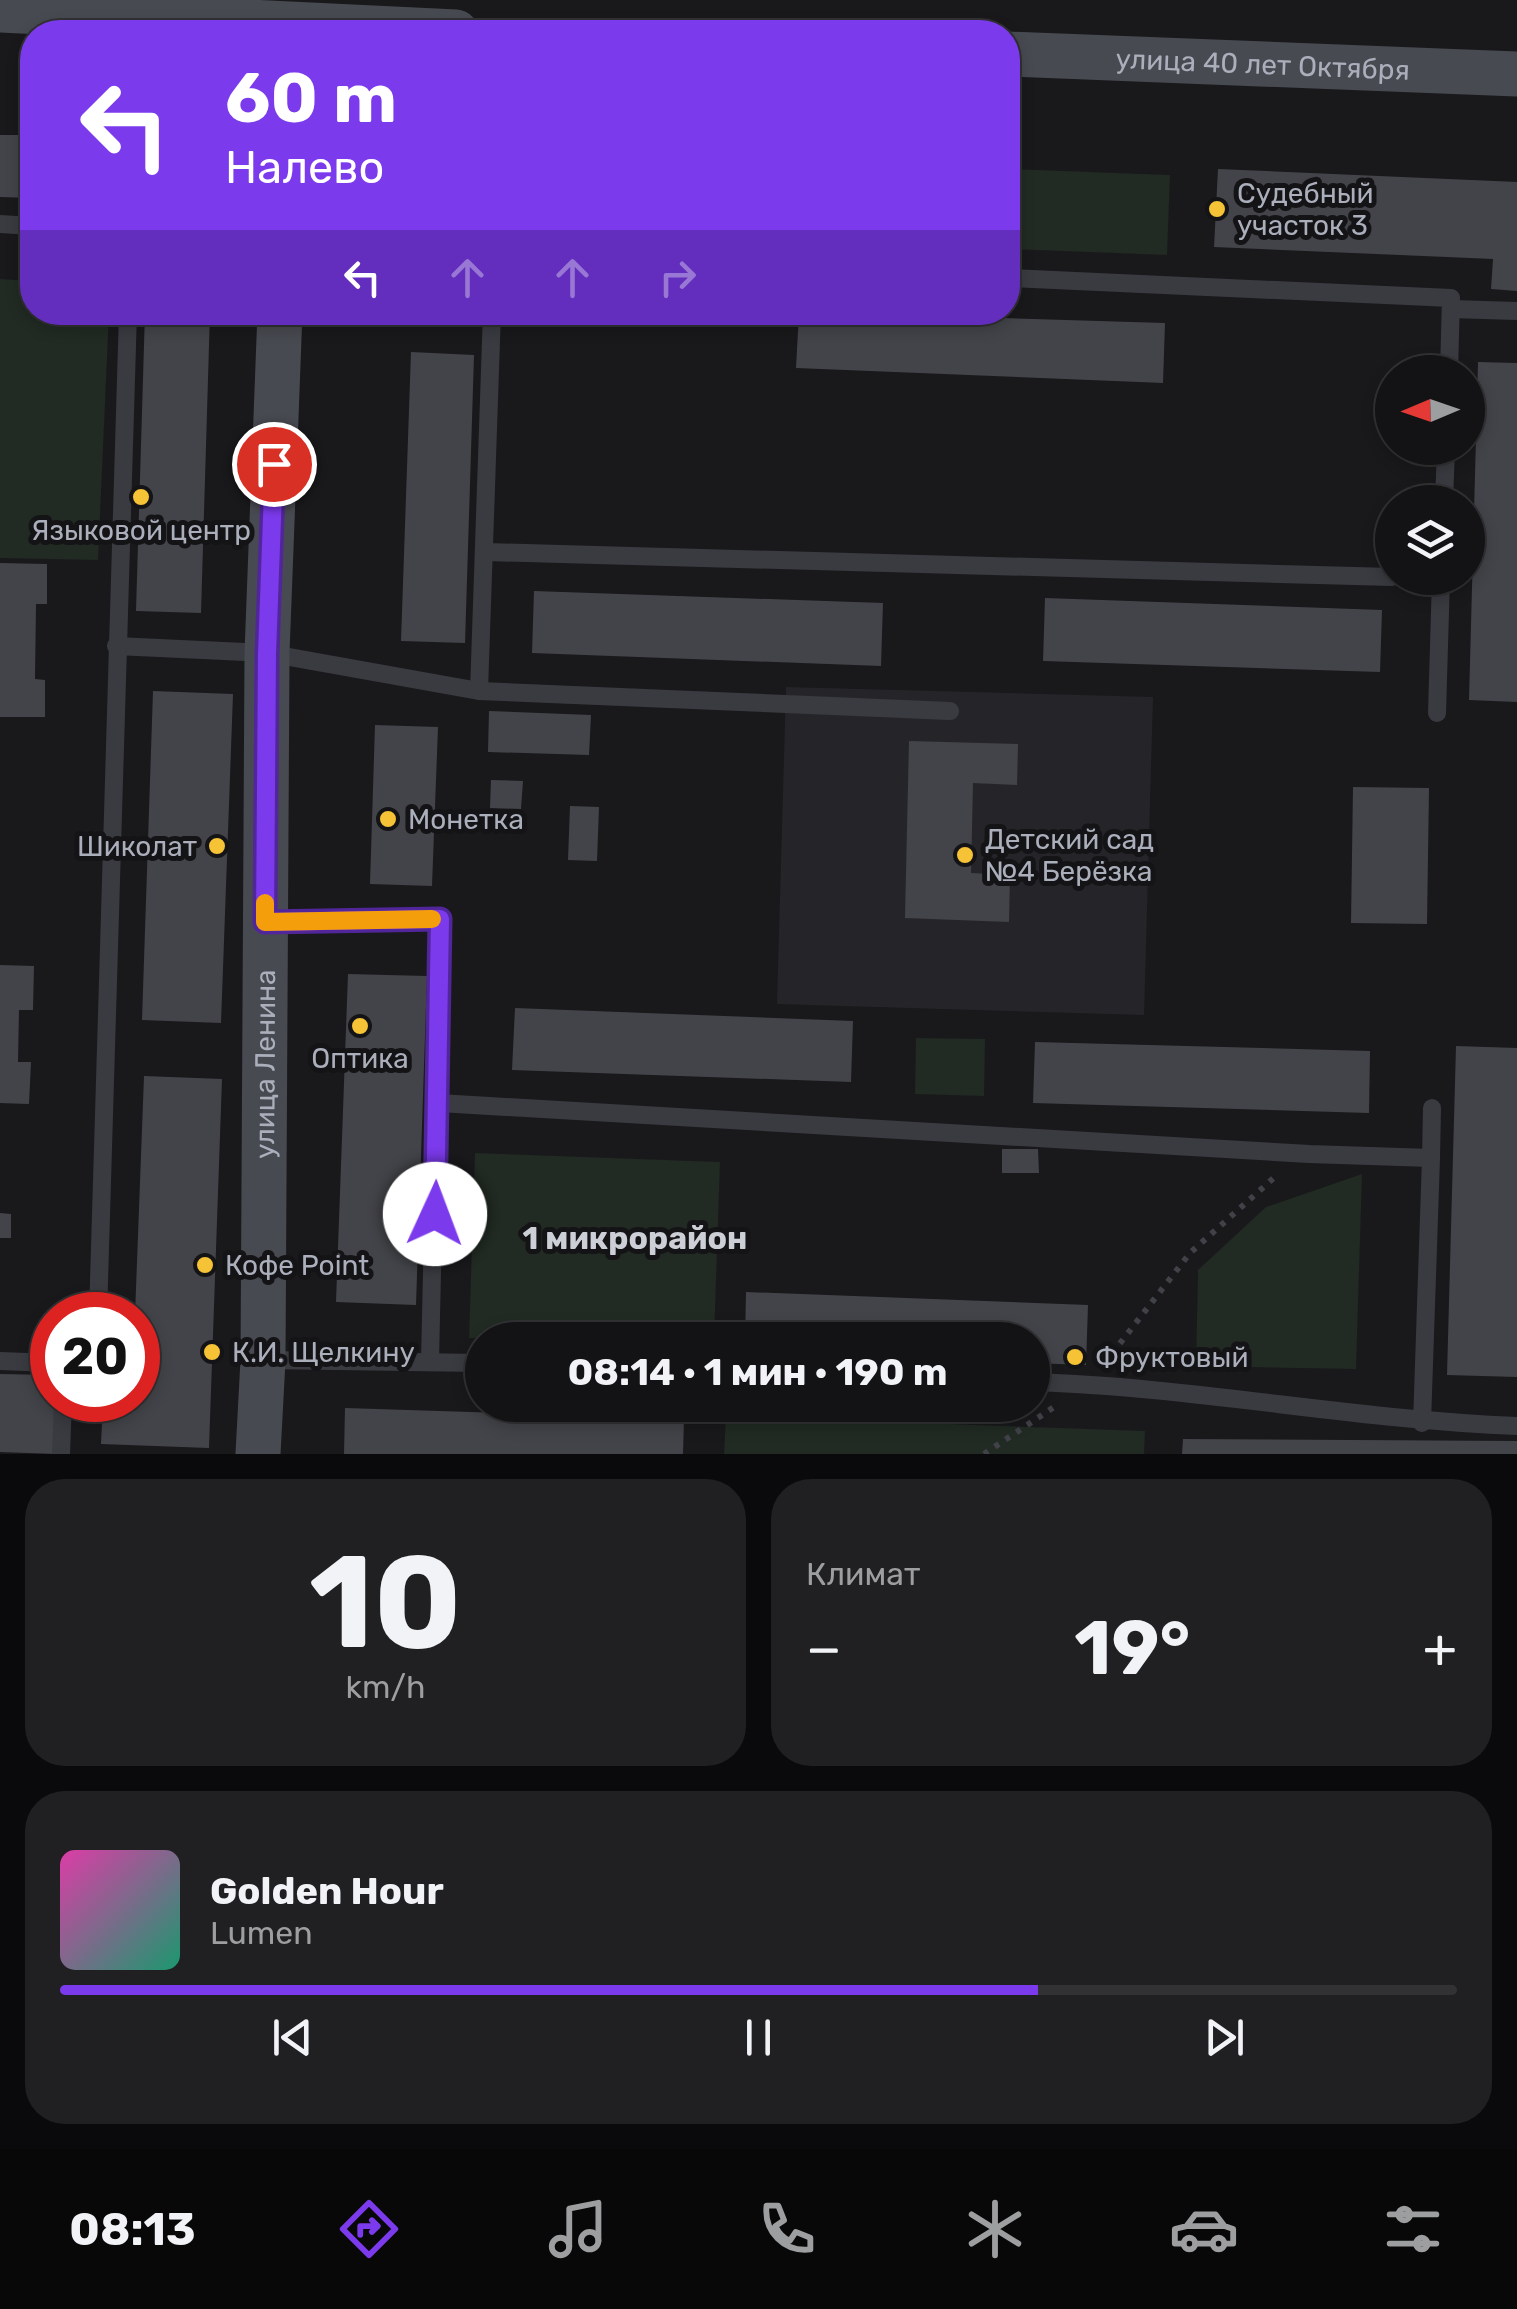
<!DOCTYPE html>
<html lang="ru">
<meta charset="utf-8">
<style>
:root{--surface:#131315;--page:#202022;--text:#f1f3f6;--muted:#9d9ea0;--line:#323234;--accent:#7c3aed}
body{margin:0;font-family:Rubik,sans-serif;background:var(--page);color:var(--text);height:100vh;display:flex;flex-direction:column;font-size:38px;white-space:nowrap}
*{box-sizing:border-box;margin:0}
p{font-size:32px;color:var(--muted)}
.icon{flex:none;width:55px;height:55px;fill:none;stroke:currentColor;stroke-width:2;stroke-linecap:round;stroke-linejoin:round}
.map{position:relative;height:1454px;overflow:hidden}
.drawer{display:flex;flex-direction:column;gap:25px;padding:25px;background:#0a0a0c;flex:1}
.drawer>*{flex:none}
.hud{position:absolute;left:20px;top:20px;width:1000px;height:305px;border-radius:40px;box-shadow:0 5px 15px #0003,0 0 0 2px var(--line);background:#7c3aed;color:#fff;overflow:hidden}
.needle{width:65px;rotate:268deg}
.controls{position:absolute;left:1375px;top:355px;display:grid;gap:20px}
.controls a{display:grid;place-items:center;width:110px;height:110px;border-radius:50%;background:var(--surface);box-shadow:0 5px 15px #0003,0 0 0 2px var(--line);font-size:50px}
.speed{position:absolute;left:30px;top:1292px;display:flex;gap:20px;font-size:50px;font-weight:700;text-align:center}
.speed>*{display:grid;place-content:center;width:130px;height:130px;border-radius:50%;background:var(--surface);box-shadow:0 5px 15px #0003,0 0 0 2px var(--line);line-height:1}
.speed .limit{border:15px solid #d22;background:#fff;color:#111}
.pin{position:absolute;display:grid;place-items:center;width:85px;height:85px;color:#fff;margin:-42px;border:5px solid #fff;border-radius:50%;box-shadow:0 2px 10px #0007}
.me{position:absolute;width:110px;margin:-55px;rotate:2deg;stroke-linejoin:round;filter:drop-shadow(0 0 8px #0008)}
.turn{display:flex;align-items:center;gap:35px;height:210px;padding:0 40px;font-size:45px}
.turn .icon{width:130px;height:130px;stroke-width:2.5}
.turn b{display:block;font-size:70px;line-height:85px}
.lanes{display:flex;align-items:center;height:95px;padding:0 40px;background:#0003;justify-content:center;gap:50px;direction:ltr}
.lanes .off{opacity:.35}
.big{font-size:75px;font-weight:700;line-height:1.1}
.drawer .tile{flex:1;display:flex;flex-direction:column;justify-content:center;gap:15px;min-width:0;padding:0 35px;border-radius:40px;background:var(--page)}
.drawer .dial{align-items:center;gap:0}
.dial b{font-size:130px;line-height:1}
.song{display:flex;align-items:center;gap:30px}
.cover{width:120px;height:120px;border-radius:15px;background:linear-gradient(135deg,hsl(320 70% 55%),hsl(160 70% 35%))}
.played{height:10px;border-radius:5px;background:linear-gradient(90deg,var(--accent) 70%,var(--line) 70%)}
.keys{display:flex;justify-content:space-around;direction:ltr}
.heat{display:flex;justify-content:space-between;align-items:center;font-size:55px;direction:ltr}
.drawer .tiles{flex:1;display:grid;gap:25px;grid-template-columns:1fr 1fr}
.tile:last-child{grid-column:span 2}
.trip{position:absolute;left:465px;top:1322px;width:585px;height:100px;border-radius:50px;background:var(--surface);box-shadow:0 5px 15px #0003,0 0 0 2px var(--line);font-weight:700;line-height:100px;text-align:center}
.tab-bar{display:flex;height:160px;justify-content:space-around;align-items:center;background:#080808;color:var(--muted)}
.tab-bar .icon{width:70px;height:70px}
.tab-bar .selected{color:var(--accent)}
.tab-bar b{font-size:45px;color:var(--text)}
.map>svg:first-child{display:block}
.built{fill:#252529}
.green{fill:#212a23}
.building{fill:#434449}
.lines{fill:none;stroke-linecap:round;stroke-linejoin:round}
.path{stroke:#404248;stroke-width:6;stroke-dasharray:5 8;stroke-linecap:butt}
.lane{stroke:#3a3b41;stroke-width:18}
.secondary{stroke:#484a51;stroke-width:45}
.route-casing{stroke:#51269a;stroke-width:25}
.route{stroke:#7c3aed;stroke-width:18}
.slow{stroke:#f59e0b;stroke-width:18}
.poi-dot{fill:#f6c336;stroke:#141417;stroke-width:4}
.labels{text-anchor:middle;stroke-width:10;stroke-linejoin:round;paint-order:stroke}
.street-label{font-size:28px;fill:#abafbb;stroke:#141417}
.poi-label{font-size:28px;fill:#abafbb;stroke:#141417;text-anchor:start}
.quarter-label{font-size:32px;font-weight:bold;fill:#cdcfd7;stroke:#141417}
</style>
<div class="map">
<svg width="1517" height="1454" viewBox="0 0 1517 1454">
<rect width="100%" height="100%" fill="#19191c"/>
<path class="built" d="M786 687 1153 697 1144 1015 777 1004Z"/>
<g class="green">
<path d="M1008 169 1170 175 1167 255 1008 249Z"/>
<path d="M0 279 32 281V312L109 313 98 560 0 558Z"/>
<path d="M916 1038 985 1039 984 1096 915 1094Z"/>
<path d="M475 1153 720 1162 714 1340 469 1338Z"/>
<path d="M1362 1174 1356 1369 1196 1366 1198 1270 1266 1207Z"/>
<path d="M726 1416 1145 1431 1144 1454H724Z"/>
</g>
<g class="building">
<path d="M0 135H32V198L0 197Z"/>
<path d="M1218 169 1517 182V291L1491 289 1493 259 1214 247Z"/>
<path d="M145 312H210L201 613 136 611Z"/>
<path d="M799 312 1165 323 1163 383 796 368Z"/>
<path d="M411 352 474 355 465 643 401 641Z"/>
<path d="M1478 362 1517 363V702L1469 700Z"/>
<path d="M0 563 47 564V604H36L35 679 45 680V717H0Z"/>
<path d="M534 591 883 603 881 666 532 653Z"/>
<path d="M1045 598 1382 610 1380 672 1043 661Z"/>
<path d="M153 691 233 694 221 1023 142 1020Z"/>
<path d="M489 711 591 715 589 755 488 752Z"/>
<path d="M375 725 438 727 432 886 370 884Z"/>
<path d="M909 741 1018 744 1017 785 973 783 971 873 1010 875 1009 922 905 918Z"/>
<path d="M491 780 523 781 521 809 490 808Z"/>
<path d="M1353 787 1429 788 1427 924 1351 923Z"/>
<path d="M570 806 599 807 597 861 568 860Z"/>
<path d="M0 965 34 966 33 1010H19L18 1062H31L29 1104 0 1103Z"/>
<path d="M348 974 427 976 416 1305 336 1302Z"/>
<path d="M515 1008 853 1021 851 1082 512 1070Z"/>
<path d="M1035 1042 1370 1051 1369 1113 1033 1103Z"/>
<path d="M1456 1046 1517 1048V1377L1447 1375Z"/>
<path d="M144 1076 222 1079 209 1448 101 1444 103 1400H138L135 1315Z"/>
<path d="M1002 1149H1038L1039 1173H1002Z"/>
<path d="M0 1213 11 1214V1238H0Z"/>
<path d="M746 1292 1088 1305 1086 1365 1032 1363V1340H745Z"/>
<path d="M0 1374 52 1375V1400H58L56 1454 0 1452Z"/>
<path d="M345 1408 684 1419 683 1454H344Z"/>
<path d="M1183 1439 1517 1441V1454H1182Z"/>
</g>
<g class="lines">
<g class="path">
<path d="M1104 1364 1190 1253 1277 1175"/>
<path d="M984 1454 1054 1407"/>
</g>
<g class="lane">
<path d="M0 224 32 226"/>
<path d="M1008 278 1451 298 1449 372"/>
<path d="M1451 309 1517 311"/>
<path d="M1444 502 1446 448"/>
<path d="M487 552 1392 577"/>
<path d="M116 646 267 653 479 691 492 312"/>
<path d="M479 691 950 711"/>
<path d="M1437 713 1441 578"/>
<path d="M266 922 440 919 430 1361"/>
<path d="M439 1103 1309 1154 1431 1158 1422 1423"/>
<path d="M1431 1158 1432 1108"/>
<path d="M98 1315 128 312"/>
<path d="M263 1360 482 1363"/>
<path d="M0 1361 52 1363"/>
<path d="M1032 1382C1195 1387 1355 1420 1517 1426"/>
<path d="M61 1454 63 1400"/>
</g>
<g class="secondary">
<path d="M0 10 456 32"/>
<path id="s1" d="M1008 54 1517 74"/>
<path id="s2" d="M258 1454 263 1360 267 653 280 312"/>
</g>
</g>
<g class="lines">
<g class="route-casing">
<path id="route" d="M274 464 267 654 265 922 440 919 435 1214"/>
</g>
<use href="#route" class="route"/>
<path class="slow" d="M265 903V922L432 919"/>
</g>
<g class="poi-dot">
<circle cx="1217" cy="209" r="10"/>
<circle cx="141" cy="497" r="10"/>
<circle cx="388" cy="819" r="10"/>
<circle cx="217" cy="846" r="10"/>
<circle cx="965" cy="855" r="10"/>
<circle cx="360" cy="1026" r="10"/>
<circle cx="205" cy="1265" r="10"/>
<circle cx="212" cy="1352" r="10"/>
<circle cx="1075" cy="1357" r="10"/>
</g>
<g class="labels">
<g class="street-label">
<text dy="10" stroke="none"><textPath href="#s1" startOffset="255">улица 40 лет Октября</textPath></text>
<text dy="10" stroke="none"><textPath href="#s2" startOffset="390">улица Ленина</textPath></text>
</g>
<g class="poi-label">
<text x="1237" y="203">Судебный<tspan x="1237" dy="32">участок 3</tspan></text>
<text x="141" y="540" text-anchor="middle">Языковой центр</text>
<text x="408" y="829">Монетка</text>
<text x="985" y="849">Детский сад<tspan x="985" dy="32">№4 Берёзка</tspan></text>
<text x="197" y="856" text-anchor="end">Шиколат</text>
<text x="360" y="1068" text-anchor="middle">Оптика</text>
<text x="225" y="1275">Кофе Point</text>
<text x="232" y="1362">К.И. Щелкину</text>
<text x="1095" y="1367">Фруктовый</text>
</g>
<g class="quarter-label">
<text x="635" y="1249">1 микрорайон</text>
</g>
</g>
</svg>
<div class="controls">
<a><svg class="needle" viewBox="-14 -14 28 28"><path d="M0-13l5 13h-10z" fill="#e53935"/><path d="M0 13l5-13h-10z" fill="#9d9ea0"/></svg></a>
<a><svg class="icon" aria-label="layers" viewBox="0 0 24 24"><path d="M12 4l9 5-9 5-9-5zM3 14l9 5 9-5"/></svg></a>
</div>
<div class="speed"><div class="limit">20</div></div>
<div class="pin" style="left:274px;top:464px;background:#d93025"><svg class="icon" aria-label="arrive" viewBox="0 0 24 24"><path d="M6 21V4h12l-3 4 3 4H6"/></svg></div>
<svg class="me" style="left:435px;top:1214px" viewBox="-20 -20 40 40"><circle r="19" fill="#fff"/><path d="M0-13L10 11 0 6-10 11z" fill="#7c3aed"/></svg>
<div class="trip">08:14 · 1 мин · 190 m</div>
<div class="hud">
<div class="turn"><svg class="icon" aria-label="left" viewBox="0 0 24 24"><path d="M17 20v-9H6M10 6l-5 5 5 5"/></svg><div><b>60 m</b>Налево</div></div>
<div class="lanes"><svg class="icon" aria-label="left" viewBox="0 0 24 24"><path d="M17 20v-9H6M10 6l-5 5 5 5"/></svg><svg class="icon off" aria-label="ahead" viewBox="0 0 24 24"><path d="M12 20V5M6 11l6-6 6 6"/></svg><svg class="icon off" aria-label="ahead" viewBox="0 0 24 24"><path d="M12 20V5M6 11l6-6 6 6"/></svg><svg class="icon off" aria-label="right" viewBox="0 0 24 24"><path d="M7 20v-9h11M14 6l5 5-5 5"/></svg></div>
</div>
</div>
<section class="drawer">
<div class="tiles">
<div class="tile dial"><b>10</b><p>km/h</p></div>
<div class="tile"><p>Климат</p>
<div class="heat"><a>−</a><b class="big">19°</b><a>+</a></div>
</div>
<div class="tile">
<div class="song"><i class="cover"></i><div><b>Golden Hour</b><p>Lumen</p></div></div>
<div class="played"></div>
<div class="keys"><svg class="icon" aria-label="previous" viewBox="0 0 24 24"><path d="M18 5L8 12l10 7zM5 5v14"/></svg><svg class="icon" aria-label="pause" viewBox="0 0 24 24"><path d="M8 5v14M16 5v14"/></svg><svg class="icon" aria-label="next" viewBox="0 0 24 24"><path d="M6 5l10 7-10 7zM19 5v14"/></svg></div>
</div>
</div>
</section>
<nav class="tab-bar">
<b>08:13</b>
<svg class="icon selected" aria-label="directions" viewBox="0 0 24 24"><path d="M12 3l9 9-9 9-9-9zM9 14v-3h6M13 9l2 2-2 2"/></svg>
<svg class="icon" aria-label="music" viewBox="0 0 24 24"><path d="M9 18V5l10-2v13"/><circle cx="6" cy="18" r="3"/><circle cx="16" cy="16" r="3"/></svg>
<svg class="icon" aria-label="phone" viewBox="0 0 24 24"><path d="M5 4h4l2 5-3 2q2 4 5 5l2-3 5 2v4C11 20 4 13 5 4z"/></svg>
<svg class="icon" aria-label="climate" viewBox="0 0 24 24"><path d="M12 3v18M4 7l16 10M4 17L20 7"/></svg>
<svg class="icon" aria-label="car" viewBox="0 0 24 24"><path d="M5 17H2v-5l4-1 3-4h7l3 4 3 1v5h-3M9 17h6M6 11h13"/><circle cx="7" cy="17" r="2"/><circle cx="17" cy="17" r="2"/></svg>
<svg class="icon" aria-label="filters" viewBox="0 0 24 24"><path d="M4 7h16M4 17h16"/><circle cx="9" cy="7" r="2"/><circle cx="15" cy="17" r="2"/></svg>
</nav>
